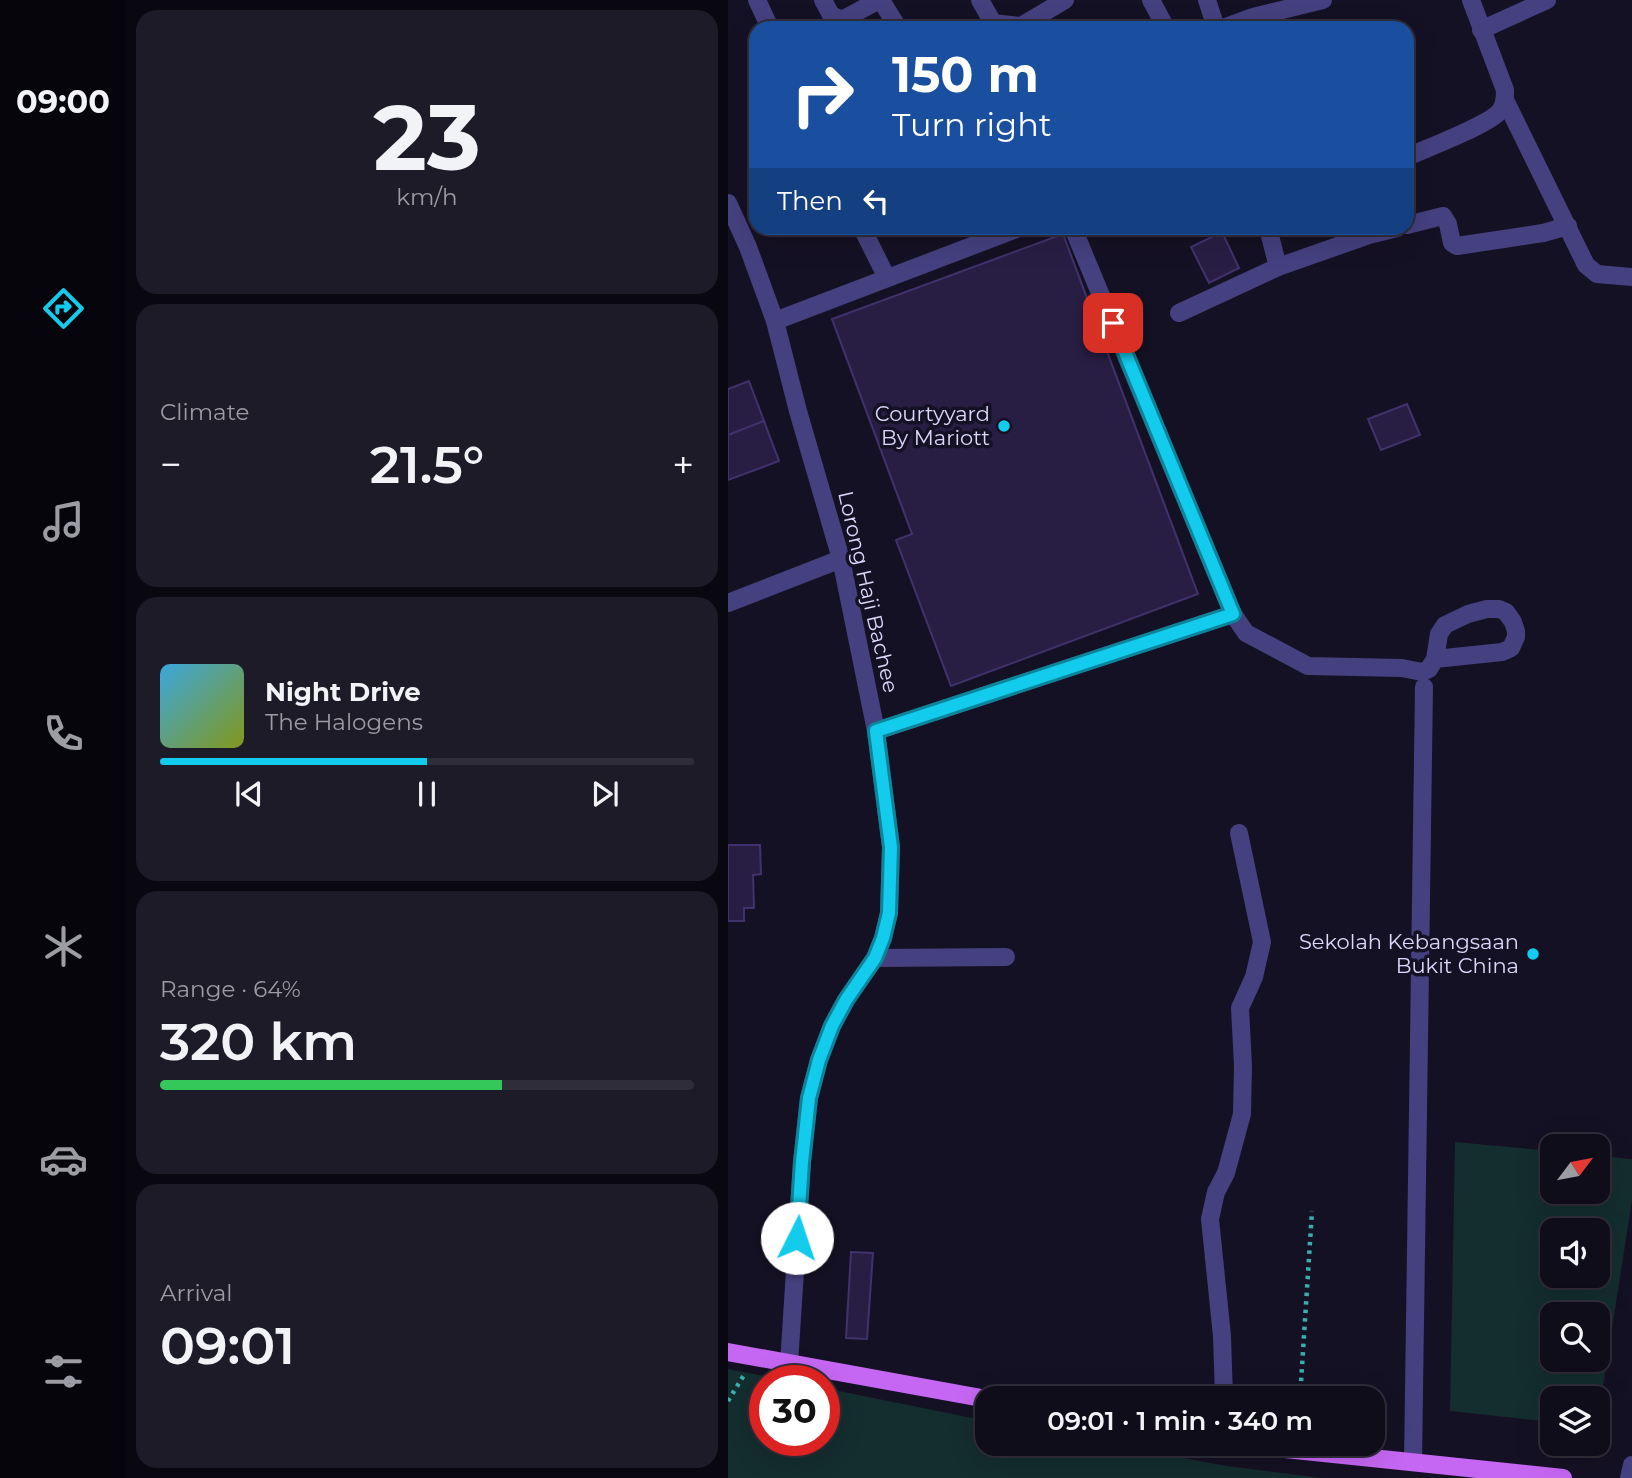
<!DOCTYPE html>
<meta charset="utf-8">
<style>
:root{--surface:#100d1b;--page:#1e1b28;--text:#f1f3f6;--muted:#9c9ca3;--line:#302d3a;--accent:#13cbec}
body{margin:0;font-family:Montserrat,sans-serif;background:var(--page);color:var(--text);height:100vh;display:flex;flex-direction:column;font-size:26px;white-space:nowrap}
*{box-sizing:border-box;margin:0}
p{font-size:23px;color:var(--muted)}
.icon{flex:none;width:38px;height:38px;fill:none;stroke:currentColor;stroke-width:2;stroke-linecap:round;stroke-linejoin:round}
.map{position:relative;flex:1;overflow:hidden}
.drawer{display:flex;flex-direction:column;gap:10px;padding:10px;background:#09070f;width:602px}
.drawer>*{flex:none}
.guide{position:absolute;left:21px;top:21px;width:665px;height:214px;border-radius:21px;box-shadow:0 7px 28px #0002,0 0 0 2px var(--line);background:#1a4fa0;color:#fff;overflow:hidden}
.needle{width:46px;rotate:58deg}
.tools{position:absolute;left:812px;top:1134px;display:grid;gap:14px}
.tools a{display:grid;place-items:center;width:70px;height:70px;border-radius:14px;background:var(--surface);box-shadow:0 7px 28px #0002,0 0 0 2px var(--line);font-size:35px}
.speed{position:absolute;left:21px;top:1365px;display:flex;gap:14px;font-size:35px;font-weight:700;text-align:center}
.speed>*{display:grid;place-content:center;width:91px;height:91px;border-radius:50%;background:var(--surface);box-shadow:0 7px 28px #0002,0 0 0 2px var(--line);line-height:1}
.speed .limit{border:10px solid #d22;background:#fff;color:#111}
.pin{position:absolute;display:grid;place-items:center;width:60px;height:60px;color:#fff;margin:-30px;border-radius:14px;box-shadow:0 4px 10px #0006}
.me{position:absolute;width:77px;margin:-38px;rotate:4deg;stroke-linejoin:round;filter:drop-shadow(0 0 5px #0008)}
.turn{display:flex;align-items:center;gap:24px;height:147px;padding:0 28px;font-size:32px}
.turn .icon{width:91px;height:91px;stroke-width:2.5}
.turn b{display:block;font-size:49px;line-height:60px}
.then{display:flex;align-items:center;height:66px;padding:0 28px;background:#0003;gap:14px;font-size:26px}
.big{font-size:52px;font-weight:600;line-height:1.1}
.drawer .tile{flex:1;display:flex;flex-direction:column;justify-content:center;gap:10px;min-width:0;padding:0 24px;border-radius:21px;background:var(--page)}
.drawer .dial{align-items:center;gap:0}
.dial b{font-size:91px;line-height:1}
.song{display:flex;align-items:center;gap:21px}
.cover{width:84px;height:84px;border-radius:10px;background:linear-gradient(135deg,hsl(200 70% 55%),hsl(70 70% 35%))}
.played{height:7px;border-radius:4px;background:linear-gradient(90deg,var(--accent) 50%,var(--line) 50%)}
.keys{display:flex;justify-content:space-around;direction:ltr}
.heat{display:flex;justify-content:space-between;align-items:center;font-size:38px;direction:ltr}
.charge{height:10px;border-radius:5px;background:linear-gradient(90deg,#34c759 64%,var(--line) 0)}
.trip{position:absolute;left:247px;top:1386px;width:410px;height:70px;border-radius:21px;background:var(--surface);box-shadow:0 7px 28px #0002,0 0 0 2px var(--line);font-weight:600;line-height:70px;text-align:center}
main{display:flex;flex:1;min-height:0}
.menu{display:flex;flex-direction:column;width:126px;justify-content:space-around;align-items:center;background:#06050b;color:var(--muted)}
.menu .icon{width:49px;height:49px}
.menu .current{color:var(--accent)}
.menu b{font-size:32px;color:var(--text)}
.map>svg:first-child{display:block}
.green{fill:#142d2e;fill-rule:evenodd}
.building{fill:#281e44;stroke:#41326e;stroke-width:2}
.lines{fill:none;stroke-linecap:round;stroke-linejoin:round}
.path{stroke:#39aead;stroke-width:4.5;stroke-dasharray:3.5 5;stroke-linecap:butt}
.minor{stroke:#45407f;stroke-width:18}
.major{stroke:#c667f3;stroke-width:18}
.route-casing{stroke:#0c8499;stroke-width:18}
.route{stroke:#13cbec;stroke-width:12}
.poi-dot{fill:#13cbec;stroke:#151124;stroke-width:2.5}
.labels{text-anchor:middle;stroke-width:7;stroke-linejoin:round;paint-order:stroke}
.poi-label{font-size:21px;fill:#ddd7fc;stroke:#151124;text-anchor:end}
.street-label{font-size:21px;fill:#ddd7fc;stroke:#151124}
</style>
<main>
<nav class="menu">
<b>09:00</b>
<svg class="icon current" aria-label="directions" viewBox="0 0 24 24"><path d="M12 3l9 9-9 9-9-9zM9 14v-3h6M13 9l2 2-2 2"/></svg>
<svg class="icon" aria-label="music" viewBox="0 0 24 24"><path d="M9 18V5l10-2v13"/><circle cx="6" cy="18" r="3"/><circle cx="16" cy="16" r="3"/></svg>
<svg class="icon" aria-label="phone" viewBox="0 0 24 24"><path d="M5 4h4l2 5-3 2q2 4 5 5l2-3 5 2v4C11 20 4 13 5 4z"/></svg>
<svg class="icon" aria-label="climate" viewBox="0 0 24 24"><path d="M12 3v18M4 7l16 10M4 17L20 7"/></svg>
<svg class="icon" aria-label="car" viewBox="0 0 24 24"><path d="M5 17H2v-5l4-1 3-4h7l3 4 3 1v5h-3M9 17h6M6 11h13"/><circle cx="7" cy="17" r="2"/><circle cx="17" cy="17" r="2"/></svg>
<svg class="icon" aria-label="filters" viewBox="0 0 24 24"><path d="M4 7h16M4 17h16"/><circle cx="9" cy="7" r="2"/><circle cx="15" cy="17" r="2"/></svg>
</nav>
<section class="drawer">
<div class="tile dial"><b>23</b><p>km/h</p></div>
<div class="tile"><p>Climate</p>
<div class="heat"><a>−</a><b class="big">21.5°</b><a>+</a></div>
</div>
<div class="tile">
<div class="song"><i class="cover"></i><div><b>Night Drive</b><p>The Halogens</p></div></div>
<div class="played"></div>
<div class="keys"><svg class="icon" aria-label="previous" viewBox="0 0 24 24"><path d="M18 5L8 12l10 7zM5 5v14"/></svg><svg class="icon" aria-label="pause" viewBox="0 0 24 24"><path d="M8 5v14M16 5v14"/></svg><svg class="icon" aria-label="next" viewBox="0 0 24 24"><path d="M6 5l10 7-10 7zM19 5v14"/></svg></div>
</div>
<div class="tile"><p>Range · 64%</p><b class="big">320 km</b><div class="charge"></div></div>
<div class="tile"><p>Arrival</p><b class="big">09:01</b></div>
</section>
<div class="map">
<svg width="904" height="1478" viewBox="0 0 904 1478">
<rect width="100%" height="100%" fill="#151124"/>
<g class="green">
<path d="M727 1142 824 1151V1192H870V1156L904 1159V1200L870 1419V1398H824V1422L722 1411ZM824 1230H870V1276H824ZM824 1314H870V1360H824Z"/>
<path d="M0 1369 62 1381H37V1440H96V1388L259 1421V1444H377L499 1466 594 1478H0Z"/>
</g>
<g class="building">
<path d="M494 232 511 268 481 283 463 247Z"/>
<path d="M335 234 470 594 223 686 168 540 184 534 104 319Z"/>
<path d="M21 381 36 421 0 435V389Z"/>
<path d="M679 404 692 435 653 450 640 419Z"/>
<path d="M36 421 51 461 0 480V435Z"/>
<path d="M0 845H32L33 874 25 875 26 908H16V921H0Z"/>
<path d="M123 1252 145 1253 139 1339 118 1338Z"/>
</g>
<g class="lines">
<g class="path">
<path d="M572 1398 584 1211"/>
<path d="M0 1401 16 1375"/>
</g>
<g class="minor">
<path d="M29 0 42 28"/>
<path d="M95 0 103 15 114 20 151 0"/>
<path d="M153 0 170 28"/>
<path d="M252 0 265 23 293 26 337 0"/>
<path d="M423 0 438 28"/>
<path d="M479 0 488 28"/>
<path d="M495 28 525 17 595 0"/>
<path d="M753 30 819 0"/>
<path d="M777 100 858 265 869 274 904 277"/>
<path d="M679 157C699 148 761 125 772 111 777 105 777 97 777 90L743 0"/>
<path d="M0 203 20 247 47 321 70 411 113 559 148 731 163 847 161 913 155 938 147 958 118 1000 104 1026 91 1060 81 1098 74 1162 61 1364"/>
<path d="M679 225 715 216 720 224 724 243 729 246 815 233 840 226"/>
<path d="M134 228 159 278"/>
<path d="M345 228 505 614 518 633 580 666 674 668 694 672 701 669 707 659 711 634 717 625 740 614 759 609H771L778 612 785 622 788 631V637L783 648 774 652 707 659"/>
<path d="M540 228 550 267"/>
<path d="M451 313 550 267 641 235 669 228"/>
<path d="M47 321 291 228"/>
<path d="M0 603 113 559"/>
<path d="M148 731 505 614"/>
<path d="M147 958 278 957"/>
<path d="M496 1398 494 1336 482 1219 488 1192 498 1173 514 1114 515 1066 512 1008 526 977 534 942 511 833"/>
<path d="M685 1462 696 687"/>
<path d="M901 1478 904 1465"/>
</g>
<g class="major">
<path d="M0 1352 259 1399"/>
<path d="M510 1444 835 1478"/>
</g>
</g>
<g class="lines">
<g class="route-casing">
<path id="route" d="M69 1238 74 1162 81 1098 91 1060 104 1026 118 1000 147 958 155 938 161 913 163 847 148 731 505 614 385 323"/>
</g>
<use href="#route" class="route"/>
</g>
<g class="poi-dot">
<circle cx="276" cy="426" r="7"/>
<circle cx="805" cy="954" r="7"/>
</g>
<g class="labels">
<g class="poi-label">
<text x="262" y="421">Courtyyard<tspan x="262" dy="24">By Mariott</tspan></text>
<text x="791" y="949">Sekolah Kebangsaan<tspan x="791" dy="24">Bukit China</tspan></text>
</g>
<g class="street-label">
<text transform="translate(140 592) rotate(77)" y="7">Lorong Haji Bachee</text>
</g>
</g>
</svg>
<div class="tools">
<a><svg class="needle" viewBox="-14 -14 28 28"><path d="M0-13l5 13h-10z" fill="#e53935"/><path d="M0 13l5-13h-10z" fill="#9c9ca3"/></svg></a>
<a><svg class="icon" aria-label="sound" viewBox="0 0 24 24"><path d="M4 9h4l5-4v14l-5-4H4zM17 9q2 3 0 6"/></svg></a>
<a><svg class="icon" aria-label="search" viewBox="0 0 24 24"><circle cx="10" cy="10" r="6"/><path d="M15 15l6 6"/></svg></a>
<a><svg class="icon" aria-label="layers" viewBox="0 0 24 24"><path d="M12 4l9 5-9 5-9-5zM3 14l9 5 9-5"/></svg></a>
</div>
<div class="speed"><div class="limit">30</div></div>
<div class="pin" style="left:385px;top:323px;background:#d93025"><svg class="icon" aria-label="arrive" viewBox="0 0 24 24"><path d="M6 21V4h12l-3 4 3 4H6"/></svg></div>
<svg class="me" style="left:69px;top:1238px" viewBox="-20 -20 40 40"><circle r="19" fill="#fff"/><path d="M0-13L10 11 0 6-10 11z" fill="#13cbec"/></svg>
<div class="trip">09:01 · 1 min · 340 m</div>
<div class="guide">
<div class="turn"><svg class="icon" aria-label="right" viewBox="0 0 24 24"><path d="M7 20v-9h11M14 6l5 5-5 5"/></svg><div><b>150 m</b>Turn right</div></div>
<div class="then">Then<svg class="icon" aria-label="left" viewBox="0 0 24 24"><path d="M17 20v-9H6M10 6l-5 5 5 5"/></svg></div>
</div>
</div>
</main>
